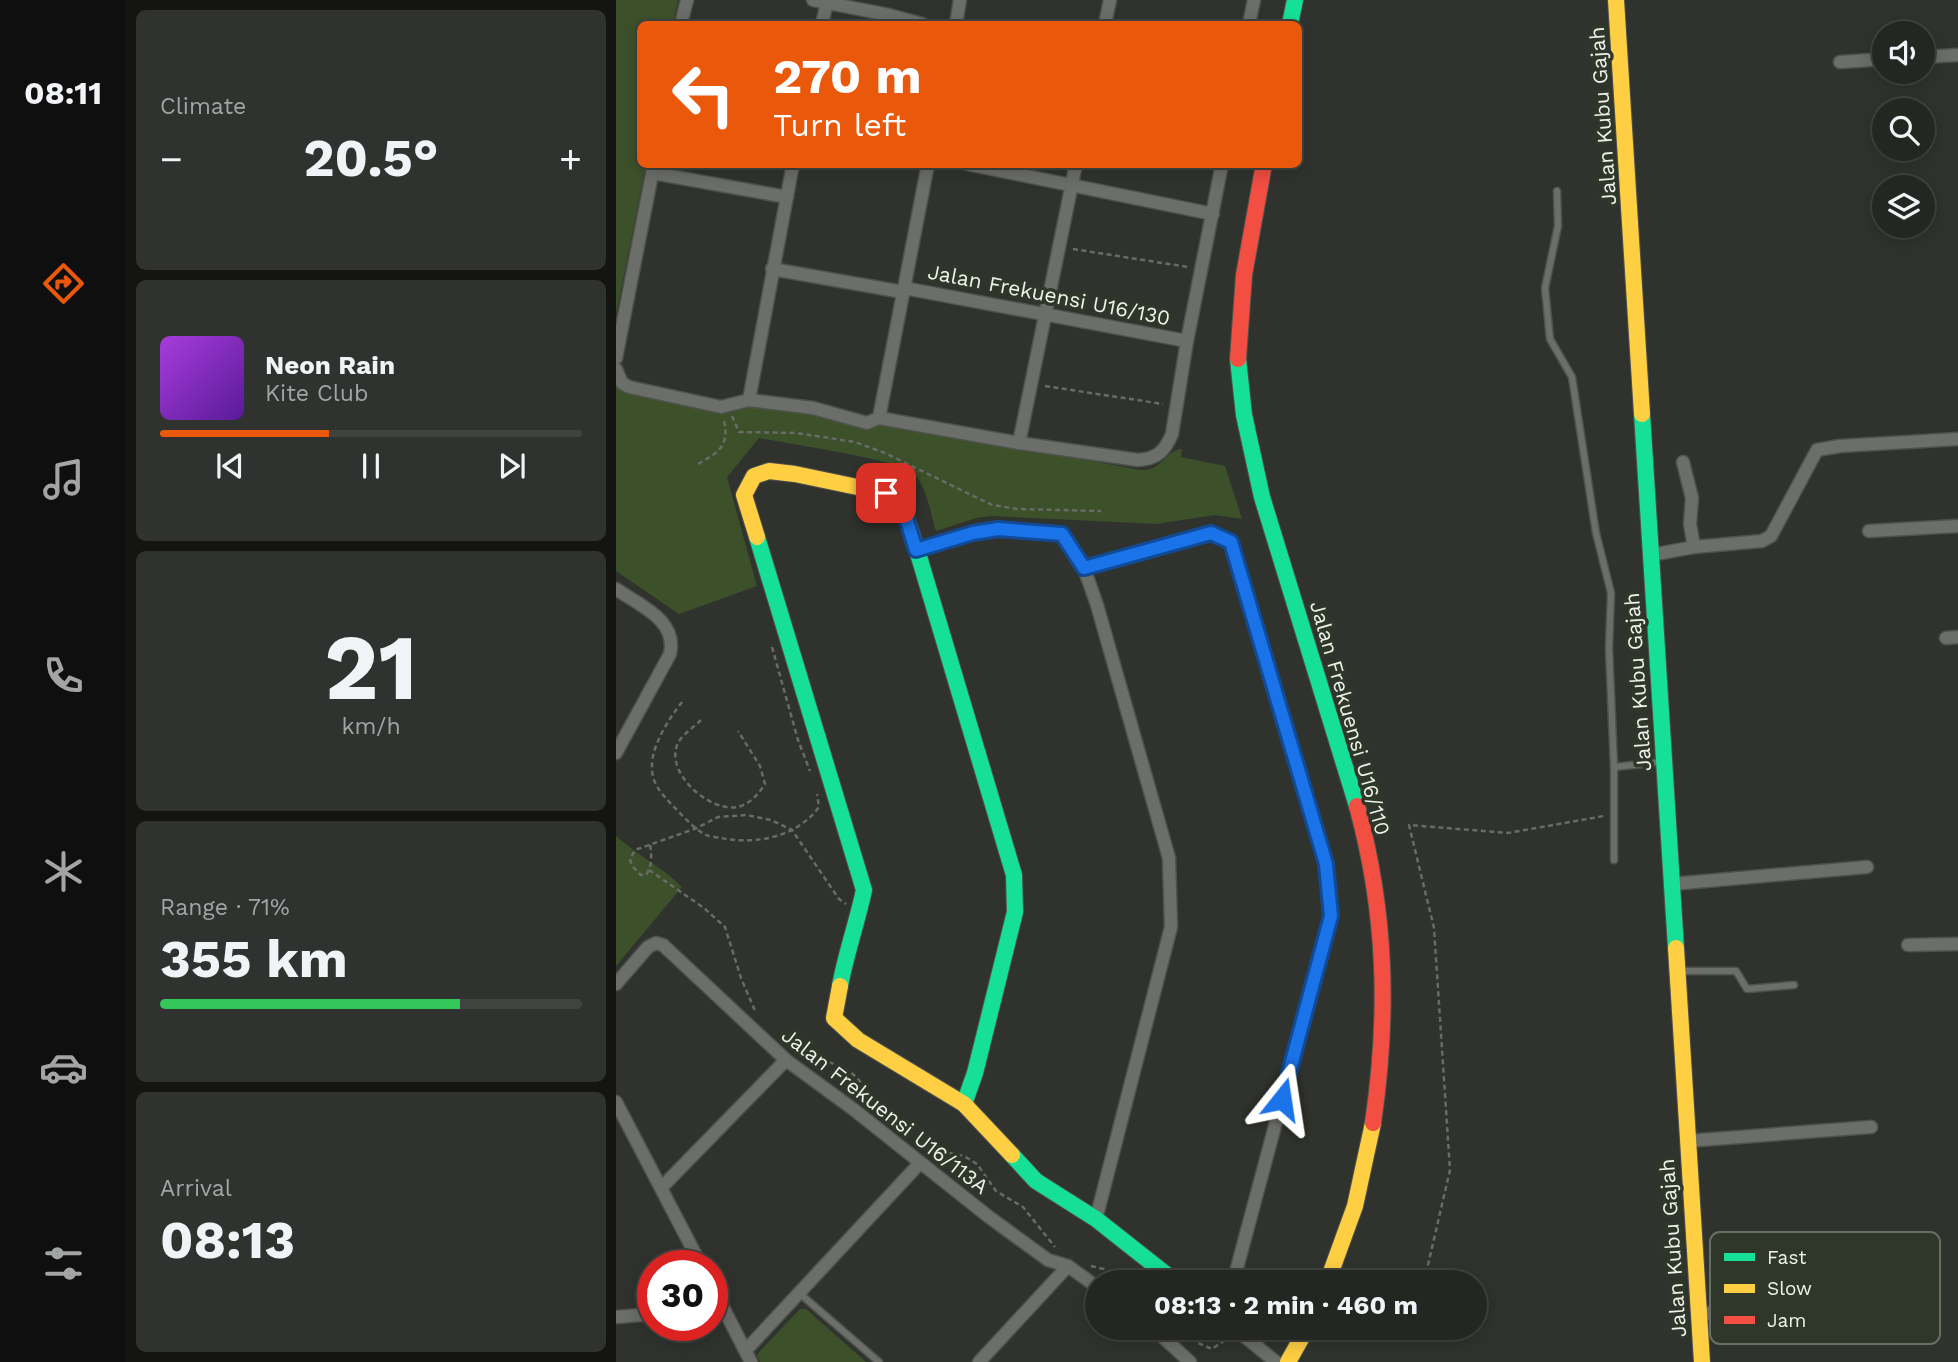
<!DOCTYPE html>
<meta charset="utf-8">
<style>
:root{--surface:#242622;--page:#30322f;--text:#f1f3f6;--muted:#a3a5a5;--line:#414340;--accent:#ea580c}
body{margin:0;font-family:"Work Sans",sans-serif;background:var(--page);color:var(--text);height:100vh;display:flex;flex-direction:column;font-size:26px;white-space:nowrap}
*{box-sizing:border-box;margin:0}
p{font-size:23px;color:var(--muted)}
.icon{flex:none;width:38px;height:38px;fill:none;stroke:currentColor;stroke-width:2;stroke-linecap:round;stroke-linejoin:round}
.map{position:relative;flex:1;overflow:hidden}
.sheet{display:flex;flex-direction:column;gap:10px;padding:10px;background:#141513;width:490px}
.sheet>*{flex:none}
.hud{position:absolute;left:21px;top:21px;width:665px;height:147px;border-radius:10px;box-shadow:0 4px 18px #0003,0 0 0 2px var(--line);background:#ea580c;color:#fff;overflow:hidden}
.tools{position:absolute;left:1256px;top:21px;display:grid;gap:14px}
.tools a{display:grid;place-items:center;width:63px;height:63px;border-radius:50%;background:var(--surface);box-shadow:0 4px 18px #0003,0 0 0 2px var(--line);font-size:35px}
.speed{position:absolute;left:21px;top:1250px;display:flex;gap:14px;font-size:35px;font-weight:700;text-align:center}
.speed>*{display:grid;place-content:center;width:91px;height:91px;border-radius:50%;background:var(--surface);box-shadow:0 4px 18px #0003,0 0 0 2px var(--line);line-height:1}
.speed .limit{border:10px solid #d22;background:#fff;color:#111}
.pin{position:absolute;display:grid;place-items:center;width:60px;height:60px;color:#fff;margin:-30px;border-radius:14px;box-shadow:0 4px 10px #0006}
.me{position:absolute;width:77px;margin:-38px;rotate:15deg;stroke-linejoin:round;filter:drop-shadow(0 0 5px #0008)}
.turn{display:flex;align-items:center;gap:24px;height:147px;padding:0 21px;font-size:32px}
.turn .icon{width:91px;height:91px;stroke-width:2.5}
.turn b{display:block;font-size:49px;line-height:60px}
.big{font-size:52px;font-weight:700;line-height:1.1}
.sheet .tile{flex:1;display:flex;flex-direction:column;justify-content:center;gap:10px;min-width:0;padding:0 24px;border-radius:10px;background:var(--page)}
.sheet .dial{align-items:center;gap:0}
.dial b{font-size:91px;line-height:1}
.song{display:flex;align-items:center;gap:21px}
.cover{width:84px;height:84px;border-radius:10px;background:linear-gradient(135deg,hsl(280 70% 55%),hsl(270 70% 35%))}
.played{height:7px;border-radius:4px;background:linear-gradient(90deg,var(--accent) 40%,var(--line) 40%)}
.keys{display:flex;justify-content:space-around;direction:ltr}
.heat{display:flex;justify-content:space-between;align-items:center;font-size:38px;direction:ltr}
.charge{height:10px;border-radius:5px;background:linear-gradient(90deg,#34c759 71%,var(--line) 0)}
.trip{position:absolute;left:469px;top:1270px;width:402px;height:70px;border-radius:35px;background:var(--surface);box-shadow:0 4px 18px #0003,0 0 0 2px var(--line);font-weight:700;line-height:70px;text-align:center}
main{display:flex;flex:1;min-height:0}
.menu{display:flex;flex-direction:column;width:126px;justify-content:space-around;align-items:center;background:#0e0f0e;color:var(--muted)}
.menu .icon{width:49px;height:49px}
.menu .active{color:var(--accent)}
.menu b{font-size:32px;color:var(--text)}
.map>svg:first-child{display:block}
.green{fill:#3c512a}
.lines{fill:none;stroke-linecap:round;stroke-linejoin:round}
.lane-casing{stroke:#4f524c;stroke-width:9}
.street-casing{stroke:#4f524c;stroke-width:15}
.fast-casing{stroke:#4f524c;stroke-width:18}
.slow-casing{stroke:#4f524c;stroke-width:18}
.jam-casing{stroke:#4f524c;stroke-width:18}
.path{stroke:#686b66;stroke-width:2.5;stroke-dasharray:5 3.5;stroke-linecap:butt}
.lane{stroke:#6c6e69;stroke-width:6}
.street{stroke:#6c6e69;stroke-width:12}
.fast{stroke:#16e098;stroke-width:16}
.slow{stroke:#ffcf43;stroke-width:16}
.jam{stroke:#f24e42;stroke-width:16}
.route-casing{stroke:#114b97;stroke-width:18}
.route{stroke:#1a73e8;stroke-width:12}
.labels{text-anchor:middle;stroke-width:7;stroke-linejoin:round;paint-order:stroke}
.street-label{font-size:21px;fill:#edf2ea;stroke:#2f362a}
.key{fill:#2f362a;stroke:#686e64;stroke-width:2}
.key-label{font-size:19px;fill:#edf2ea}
</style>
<main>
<nav class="menu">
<b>08:11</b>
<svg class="icon active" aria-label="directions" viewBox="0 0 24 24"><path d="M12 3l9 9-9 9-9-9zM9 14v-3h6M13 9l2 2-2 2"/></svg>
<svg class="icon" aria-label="music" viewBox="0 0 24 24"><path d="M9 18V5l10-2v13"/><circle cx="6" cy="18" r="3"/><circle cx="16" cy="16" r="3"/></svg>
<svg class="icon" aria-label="phone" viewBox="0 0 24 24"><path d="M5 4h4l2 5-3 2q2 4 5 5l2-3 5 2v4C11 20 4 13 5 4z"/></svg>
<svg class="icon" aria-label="climate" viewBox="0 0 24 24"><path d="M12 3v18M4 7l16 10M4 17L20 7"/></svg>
<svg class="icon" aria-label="car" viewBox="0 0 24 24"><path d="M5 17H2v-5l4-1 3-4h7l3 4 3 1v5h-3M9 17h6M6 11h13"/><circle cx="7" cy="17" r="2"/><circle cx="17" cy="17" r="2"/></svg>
<svg class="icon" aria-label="filters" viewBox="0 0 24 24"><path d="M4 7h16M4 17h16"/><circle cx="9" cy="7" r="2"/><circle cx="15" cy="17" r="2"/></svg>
</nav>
<section class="sheet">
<div class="tile"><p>Climate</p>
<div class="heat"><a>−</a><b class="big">20.5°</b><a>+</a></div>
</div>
<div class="tile">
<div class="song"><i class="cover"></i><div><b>Neon Rain</b><p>Kite Club</p></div></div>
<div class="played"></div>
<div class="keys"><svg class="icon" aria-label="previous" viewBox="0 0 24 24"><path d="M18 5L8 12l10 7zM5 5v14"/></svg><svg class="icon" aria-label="pause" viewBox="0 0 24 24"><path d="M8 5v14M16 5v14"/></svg><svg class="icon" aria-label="next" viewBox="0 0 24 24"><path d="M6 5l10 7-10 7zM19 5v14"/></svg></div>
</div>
<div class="tile dial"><b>21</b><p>km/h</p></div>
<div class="tile"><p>Range · 71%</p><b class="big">355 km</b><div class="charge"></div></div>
<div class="tile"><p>Arrival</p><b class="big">08:13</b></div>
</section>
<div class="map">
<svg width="1342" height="1362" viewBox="0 0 1342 1362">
<rect width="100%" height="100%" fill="#30332d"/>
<g class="green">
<path d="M0 0H62L57 24H24V164L30 165 0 315Z"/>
<path d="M0 378 13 393 97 412 112 410 133 399 204 410 263 425 272 423 282 424 524 470C528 470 532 470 536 468 548 464 553 449 566 449L565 457 609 466 626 519 599 515 540 524 376 516 360 518 320 531C314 513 311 485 296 472 282 460 169 443 143 438L111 477 141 586 63 614 0 571Z"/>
<path d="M0 836C21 855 46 867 66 887L0 966Z"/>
<path d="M184 1309H190L250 1362H144L141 1355 144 1351Z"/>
</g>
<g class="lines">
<g class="lane-casing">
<g id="lane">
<path d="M941 191 942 226 929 288 934 339 956 377 980 533 995 593 993 648 998 767 1046 762"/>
<path d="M998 860V767"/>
<path d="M1063 971H1120L1131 989 1178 985"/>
<path d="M182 1292 263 1362"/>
</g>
</g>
<g class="street-casing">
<g id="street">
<path d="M197 0 273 15 306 24"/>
<path d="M65 24 71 0"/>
<path d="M206 24 211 2"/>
<path d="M340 24 344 0"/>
<path d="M489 24 494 0"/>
<path d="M633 24 638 0"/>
<path d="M1307 57 1342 55"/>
<path d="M1224 62 1269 59"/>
<path d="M351 164 597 214"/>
<path d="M37 173 171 197"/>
<path d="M156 269 287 292"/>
<path d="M288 288 571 341"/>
<path d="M0 358 38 164"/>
<path d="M0 369 6 383 13 387 105 407 133 400 197 408 251 423 263 418 312 164"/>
<path d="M133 400 177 164"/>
<path d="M263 418 403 443 522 460C541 459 549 451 556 434L571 341 606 164"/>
<path d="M403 443 460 164"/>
<path d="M1253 531 1342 526"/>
<path d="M1078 547 1146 541 1155 536 1201 450 1224 446 1342 439"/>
<path d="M301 550 357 533 382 529 446 534 468 568 595 532 615 542 710 864 715 916 617 1283"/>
<path d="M1035 555 1078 547 1074 524 1076 498 1067 462"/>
<path d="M468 568 481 605 553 858 555 927 480 1219"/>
<path d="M0 589C23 605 62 620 54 654L0 753"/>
<path d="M1330 638 1342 637"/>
<path d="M1056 884 1251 867"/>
<path d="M1292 945 1342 944"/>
<path d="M0 984 32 947 40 943 47 945 170 1060 237 1109 373 1217 432 1260 452 1266 481 1287"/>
<path d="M0 1102 85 1265"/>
<path d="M1071 1141 1255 1127"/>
<path d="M45 1188 170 1060"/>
<path d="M96 1286 135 1362"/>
<path d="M1082 1315 1224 1291 1281 1286"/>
<path d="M0 1317 37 1314"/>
<path d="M537 1328 574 1362"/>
<path d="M618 1328 660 1362"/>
<path d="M130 1350 304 1163"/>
<path d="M363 1362 452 1266"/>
</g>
</g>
<g class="fast-casing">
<g id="fast">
<path d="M674 24 679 0"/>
<path d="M622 359 628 415 646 497 741 806"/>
<path d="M1026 414 1060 948"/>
<path d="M278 499 286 505 301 550 398 875 399 912 359 1073 348 1104"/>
<path d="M141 537 248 890C241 923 230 953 224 986"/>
<path d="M396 1155 420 1181 480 1219 561 1283"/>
</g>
</g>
<g class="slow-casing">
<g id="slow">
<path d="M1000 0 1026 414"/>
<path d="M141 537 128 495 138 476 153 471 179 474 270 493 278 499"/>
<path d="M1060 948 1086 1362"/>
<path d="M224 986 218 1018 242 1040 348 1104 396 1155"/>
<path d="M711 1283 739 1206 757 1123"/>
<path d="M672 1362 691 1328"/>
</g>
</g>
<g class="jam-casing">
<g id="jam">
<path d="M622 359 628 275 648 164"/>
<path d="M741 806C770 912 773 1013 757 1123"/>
</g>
</g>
<g class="path">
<path d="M457 249 572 267"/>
<path d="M429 386 547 404"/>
<path d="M116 416 123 432 181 433 239 442 269 453 376 505 402 509 485 511"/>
<path d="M82 464C101 453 114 447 108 421"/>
<path d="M156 647 182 740 194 771"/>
<path d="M66 702C54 717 36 745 36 765 35 783 45 793 57 806 66 815 78 829 90 835 94 837 101 837 105 838 141 845 181 837 203 807L201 794"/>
<path d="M85 720C79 726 66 735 62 743 47 773 97 816 125 806 136 802 143 793 149 784L144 766 122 731"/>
<path d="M34 845C36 856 36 866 30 875H25L16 866 14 859 19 850 81 828 102 817 130 815 155 820 176 830 223 899 230 904"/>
<path d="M33 870 88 908 109 927 125 978 140 1013"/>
<path d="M188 1055C229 1067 241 1067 259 1108"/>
<path d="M308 1148 348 1156 361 1164 380 1191 407 1207 439 1247"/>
<path d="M475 1266 488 1269 505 1283"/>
<path d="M808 1282 834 1170 818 928 793 825 892 833 988 816"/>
<path d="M562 1328 580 1342 596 1349 612 1338"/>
</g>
<use href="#lane" class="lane"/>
<use href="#street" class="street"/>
<use href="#fast" class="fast"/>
<use href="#slow" class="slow"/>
<use href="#jam" class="jam"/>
</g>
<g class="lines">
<g class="route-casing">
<path id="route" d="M270 493 286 505 300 550 357 533 382 529 446 534 468 568 595 533 615 542 710 864 715 916 666 1099"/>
</g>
<use href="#route" class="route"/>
</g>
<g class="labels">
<g class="street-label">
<text transform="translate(987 116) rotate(-94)" y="7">Jalan Kubu Gajah</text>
<text transform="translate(433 295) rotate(11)" y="7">Jalan Frekuensi U16/130</text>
<text transform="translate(1022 682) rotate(-94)" y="7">Jalan Kubu Gajah</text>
<text transform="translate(734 718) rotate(74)" y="7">Jalan Frekuensi U16/110</text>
<text transform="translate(269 1111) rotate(38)" y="7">Jalan Frekuensi U16/113A</text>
<text transform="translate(1057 1248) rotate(-94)" y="7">Jalan Kubu Gajah</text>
</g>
</g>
<rect x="1094" y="1232" width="230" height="112" rx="10" class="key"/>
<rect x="1108" y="1253" width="31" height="8" fill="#16e098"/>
<rect x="1108" y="1284" width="31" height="9" fill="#ffcf43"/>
<rect x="1108" y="1316" width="31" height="8" fill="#f24e42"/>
<g class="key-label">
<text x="1151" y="1264">Fast</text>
<text x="1151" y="1295">Slow</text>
<text x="1151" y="1327">Jam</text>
</g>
</svg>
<div class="tools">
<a><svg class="icon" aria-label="sound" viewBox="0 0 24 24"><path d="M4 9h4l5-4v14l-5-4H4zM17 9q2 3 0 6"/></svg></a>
<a><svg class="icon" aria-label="search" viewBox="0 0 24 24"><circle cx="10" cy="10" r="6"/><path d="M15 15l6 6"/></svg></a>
<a><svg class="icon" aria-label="layers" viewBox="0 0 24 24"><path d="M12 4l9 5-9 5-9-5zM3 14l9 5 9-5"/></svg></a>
</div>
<div class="speed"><div class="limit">30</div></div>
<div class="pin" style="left:270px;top:493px;background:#d93025"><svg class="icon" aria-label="arrive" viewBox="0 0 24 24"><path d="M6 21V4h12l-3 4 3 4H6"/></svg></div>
<svg class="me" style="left:666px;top:1099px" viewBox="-20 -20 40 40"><path d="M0-17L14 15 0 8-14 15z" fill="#1a73e8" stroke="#fff" stroke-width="4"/></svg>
<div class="trip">08:13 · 2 min · 460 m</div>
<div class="hud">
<div class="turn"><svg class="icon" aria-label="left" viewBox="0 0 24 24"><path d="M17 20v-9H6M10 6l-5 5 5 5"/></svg><div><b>270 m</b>Turn left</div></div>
</div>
</div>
</main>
